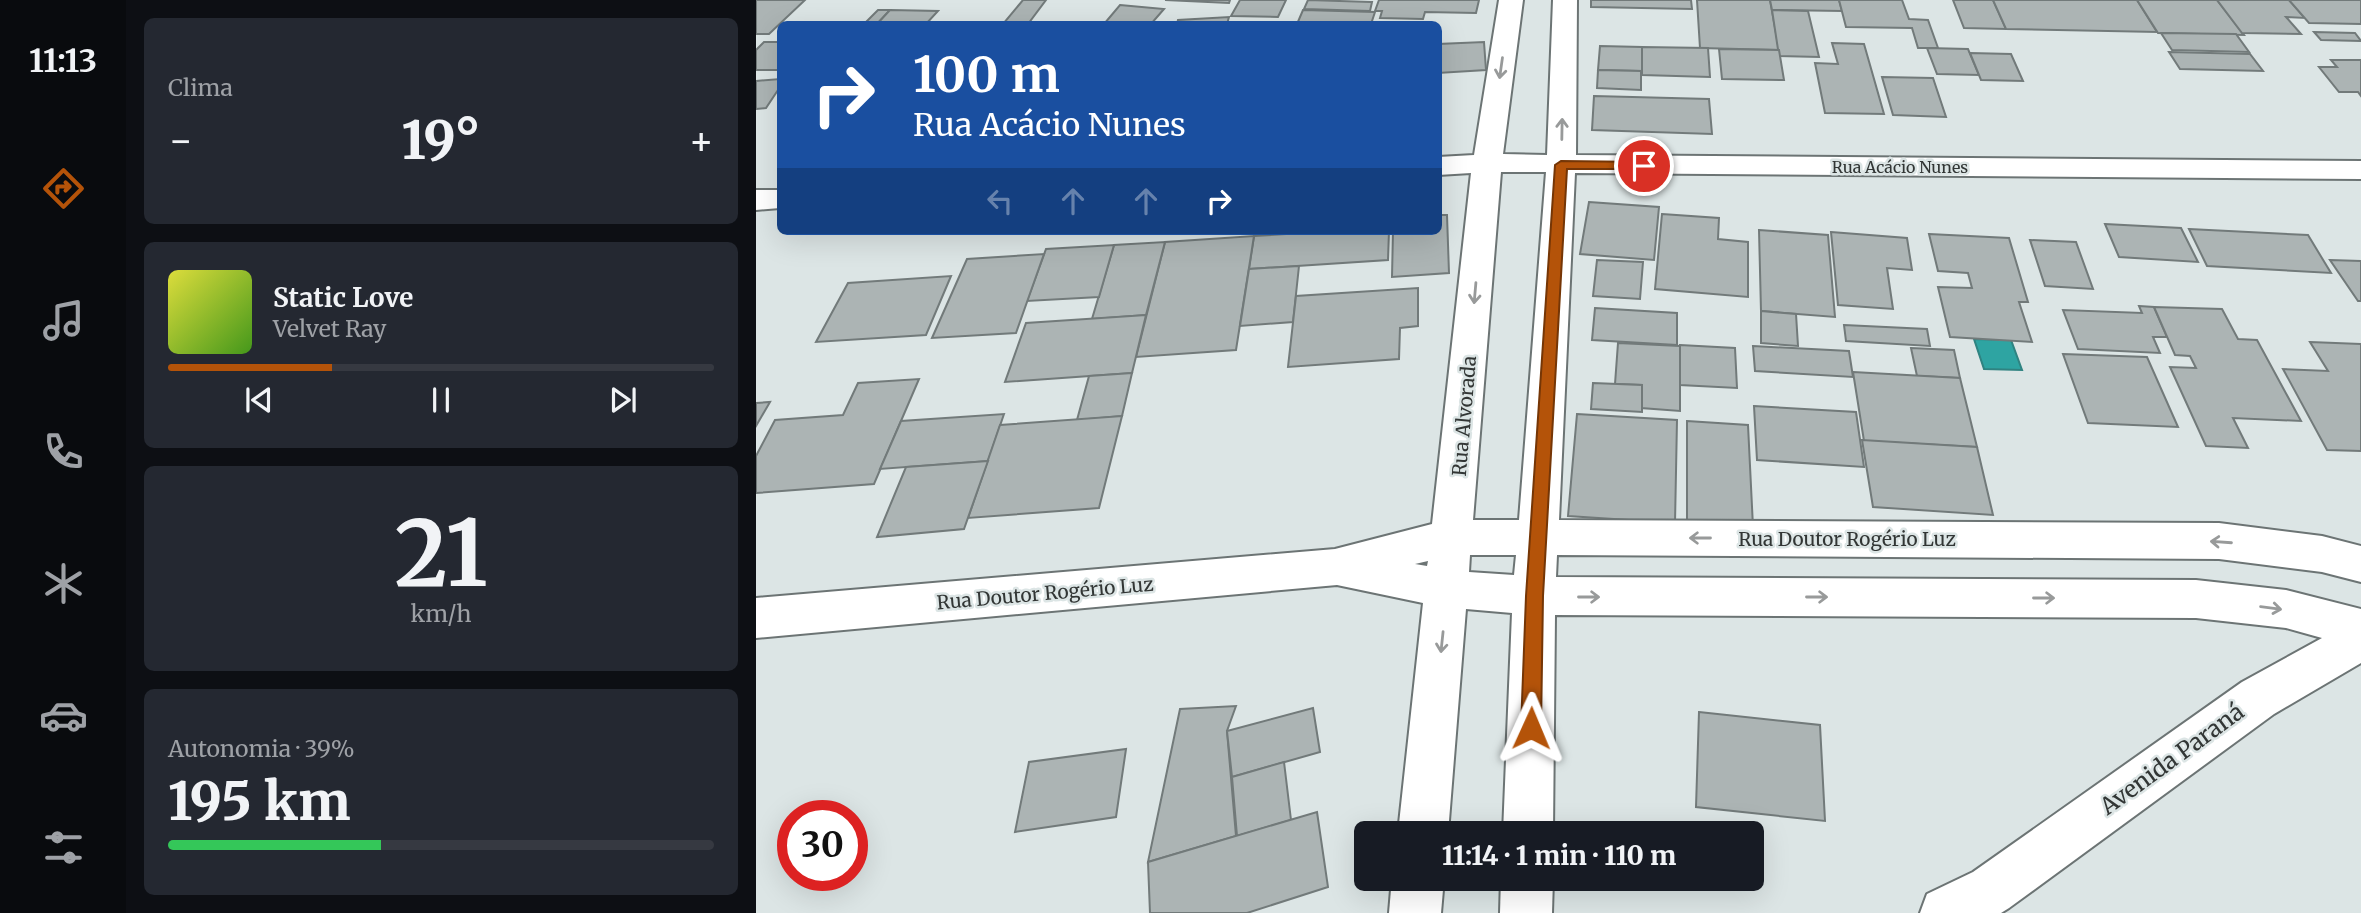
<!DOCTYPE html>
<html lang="pt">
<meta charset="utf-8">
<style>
:root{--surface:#171b24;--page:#242831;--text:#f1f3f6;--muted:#9ea1a6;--line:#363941;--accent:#b45309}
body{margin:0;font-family:Merriweather,serif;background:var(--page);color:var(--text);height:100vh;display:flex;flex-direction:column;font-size:26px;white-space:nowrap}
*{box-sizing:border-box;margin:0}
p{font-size:23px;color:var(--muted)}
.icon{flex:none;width:38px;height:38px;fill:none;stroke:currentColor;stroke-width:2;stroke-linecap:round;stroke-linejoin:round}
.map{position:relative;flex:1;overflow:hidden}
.details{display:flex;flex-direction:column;gap:18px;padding:18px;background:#0d0f14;width:630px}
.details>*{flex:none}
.guide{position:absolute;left:21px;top:21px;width:665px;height:214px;border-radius:10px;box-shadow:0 7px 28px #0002;background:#1a4fa0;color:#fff;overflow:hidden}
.speed{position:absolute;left:21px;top:800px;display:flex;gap:14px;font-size:35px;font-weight:700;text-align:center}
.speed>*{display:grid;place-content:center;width:91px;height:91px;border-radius:50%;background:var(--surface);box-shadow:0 7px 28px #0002;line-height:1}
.speed .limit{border:10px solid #d22;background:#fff;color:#111}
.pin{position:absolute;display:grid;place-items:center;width:60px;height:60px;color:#fff;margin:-30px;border:4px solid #fff;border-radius:50%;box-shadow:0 2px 7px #0007}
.me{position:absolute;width:77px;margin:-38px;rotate:1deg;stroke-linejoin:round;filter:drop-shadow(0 0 5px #0008)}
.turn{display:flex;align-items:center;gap:24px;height:147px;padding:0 21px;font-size:32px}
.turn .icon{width:91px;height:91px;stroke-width:2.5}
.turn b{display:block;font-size:49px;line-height:60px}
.lanes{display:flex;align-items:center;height:66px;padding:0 21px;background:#0003;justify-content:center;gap:35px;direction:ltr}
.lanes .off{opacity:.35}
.big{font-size:52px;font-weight:800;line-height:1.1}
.details .card{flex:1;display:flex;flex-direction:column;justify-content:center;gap:10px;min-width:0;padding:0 24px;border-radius:10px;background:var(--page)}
.details .dial{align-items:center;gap:0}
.dial b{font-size:91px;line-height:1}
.song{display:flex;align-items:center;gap:21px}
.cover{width:84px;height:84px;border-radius:10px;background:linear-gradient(135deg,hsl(60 70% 55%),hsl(100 70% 35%))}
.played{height:7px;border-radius:4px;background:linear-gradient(90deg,var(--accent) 30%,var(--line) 30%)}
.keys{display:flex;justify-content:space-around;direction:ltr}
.heat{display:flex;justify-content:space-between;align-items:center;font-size:38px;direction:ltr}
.charge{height:10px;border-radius:5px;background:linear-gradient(90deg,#34c759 39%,var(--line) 0)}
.trip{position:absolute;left:598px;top:821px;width:410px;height:70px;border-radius:10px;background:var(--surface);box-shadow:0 7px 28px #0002;font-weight:800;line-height:70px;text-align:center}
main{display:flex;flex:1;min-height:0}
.menu{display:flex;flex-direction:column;width:126px;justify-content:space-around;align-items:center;background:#090b0e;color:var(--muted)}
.menu .icon{width:49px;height:49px}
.menu .selected{color:var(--accent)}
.menu b{font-size:32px;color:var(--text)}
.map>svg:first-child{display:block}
.water{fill:#2ea4a2;stroke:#2f8381;stroke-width:2}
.building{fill:#acb4b4;stroke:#727a7a;stroke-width:2}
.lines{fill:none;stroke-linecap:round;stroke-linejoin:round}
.minor-casing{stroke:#6c7474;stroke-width:4}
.minor{fill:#fff;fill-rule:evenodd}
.oneway{stroke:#989a9a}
.route{fill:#b45309;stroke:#753606;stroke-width:2}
.labels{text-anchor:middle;stroke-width:5;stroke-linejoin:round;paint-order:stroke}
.far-street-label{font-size:16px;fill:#323635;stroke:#dce5e5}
.street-label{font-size:19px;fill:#323635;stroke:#dce5e5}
.near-street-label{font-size:23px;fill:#323635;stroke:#dce5e5}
</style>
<main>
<nav class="menu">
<b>11:13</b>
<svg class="icon selected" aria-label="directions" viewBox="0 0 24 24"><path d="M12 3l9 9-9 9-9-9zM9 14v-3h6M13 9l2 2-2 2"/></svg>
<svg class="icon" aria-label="music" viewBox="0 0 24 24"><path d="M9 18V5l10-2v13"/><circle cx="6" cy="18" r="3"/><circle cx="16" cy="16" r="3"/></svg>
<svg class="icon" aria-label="phone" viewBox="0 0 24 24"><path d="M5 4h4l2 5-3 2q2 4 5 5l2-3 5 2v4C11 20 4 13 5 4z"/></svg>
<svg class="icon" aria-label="climate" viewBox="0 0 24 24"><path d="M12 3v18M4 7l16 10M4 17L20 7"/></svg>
<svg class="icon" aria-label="car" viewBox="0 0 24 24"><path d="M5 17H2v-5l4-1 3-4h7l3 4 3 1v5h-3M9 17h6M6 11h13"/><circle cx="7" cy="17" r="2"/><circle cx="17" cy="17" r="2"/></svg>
<svg class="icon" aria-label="filters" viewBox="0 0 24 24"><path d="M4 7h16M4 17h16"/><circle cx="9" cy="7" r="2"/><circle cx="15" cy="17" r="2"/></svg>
</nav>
<section class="details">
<div class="card"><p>Clima</p>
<div class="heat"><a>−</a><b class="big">19°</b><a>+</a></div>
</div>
<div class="card">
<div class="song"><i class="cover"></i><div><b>Static Love</b><p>Velvet Ray</p></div></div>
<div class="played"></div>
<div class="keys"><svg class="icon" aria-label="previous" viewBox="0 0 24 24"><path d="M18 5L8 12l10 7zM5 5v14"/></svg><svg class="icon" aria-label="pause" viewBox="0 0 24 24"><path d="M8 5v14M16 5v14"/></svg><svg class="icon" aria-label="next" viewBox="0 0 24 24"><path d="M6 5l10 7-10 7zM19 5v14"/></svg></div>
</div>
<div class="card dial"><b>21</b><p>km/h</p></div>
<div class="card"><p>Autonomia · 39%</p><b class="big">195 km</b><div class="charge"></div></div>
</section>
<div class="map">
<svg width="1605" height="913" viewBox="0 0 1605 913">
<rect width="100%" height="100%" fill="#dce5e5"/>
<path class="water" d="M1218 339 1255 340 1266 370 1228 369Z"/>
<g class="building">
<path d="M0 0H49L13 34H0Z"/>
<path d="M267 0H290L272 24H247Z"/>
<path d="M409 0H474L473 3Z"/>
<path d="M484 0H530L522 17 475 16Z"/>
<path d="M552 0 615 2H616L614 11 548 9Z"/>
<path d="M623 0H723L720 13 669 12 667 19 624 18 626 11H619Z"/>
<path d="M835 0H935L936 9 835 7Z"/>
<path d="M941 0H1014L1023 50 944 48Z"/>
<path d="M1014 0H1083L1086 11 1016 10Z"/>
<path d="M1083 0H1146L1153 19 1172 20 1182 48H1162L1156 28 1090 27Z"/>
<path d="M1197 0H1237L1250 29 1208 28Z"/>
<path d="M1237 0H1381L1401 32 1250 29Z"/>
<path d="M1381 0H1461L1488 35 1402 33Z"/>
<path d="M1461 0H1533L1549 18 1530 17 1545 34 1486 33Z"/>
<path d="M1533 0H1605V24L1553 23Z"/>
<path d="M364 5 408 9 395 24H348Z"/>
<path d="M122 10H134L121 24H108Z"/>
<path d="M134 10 182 11 170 24H121Z"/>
<path d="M547 10 619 12 615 24H541Z"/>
<path d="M1016 10 1052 11 1063 57 1023 56Z"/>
<path d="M473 17 471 24H421L422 20Z"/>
<path d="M1558 32 1599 33 1605 41 1565 40Z"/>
<path d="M1405 33 1480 34 1493 52 1416 50Z"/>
<path d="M8 42H24V70H0V50Z"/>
<path d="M728 42 730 70 682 73V44Z"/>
<path d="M1076 43 1108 44 1128 114 1069 113 1059 63 1082 64Z"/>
<path d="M844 46 886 47V71L842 70Z"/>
<path d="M886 47 952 48 954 77 886 75Z"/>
<path d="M1171 48 1212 49 1223 75 1181 74Z"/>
<path d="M963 49 1023 50 1028 80 966 79Z"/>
<path d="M1413 52 1494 54 1507 71 1424 69Z"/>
<path d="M1214 53 1255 54 1267 81 1225 80Z"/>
<path d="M1575 60H1605V96L1602 92H1583L1563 67H1581Z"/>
<path d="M842 70 885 71V90L841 88Z"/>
<path d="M1126 77 1177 78 1190 117 1137 115Z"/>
<path d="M24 79V87L10 108 0 109V81Z"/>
<path d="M838 96 953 99 956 134 836 130Z"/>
<path d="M833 202 903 207 898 260 824 254Z"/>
<path d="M906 214 963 218 962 239 992 242V297L899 289Z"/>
<path d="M682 215H691L693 273 636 277 637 231H682Z"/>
<path d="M1349 224 1425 228 1442 262 1363 257Z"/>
<path d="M1433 229 1552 235 1575 273 1451 266Z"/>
<path d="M1003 230 1072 235 1079 317 1005 311Z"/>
<path d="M579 231H633L632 260 493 269 498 236Z"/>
<path d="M1075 232 1151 238 1156 270 1131 268 1137 309 1082 305Z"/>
<path d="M1173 234 1253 238 1272 302H1263L1276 342 1194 337 1182 287 1216 288 1212 273 1182 271Z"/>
<path d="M498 236 480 350 380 357 409 242Z"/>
<path d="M1274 240 1320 242 1337 289 1289 286Z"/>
<path d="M409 242 390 315 336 319 358 245Z"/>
<path d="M358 245 343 297 271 301 290 249Z"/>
<path d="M288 254 260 333 176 338 211 259Z"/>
<path d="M841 260 887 262 884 299 837 296Z"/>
<path d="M1574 260 1605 261V301H1602Z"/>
<path d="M543 266 537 322 484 326 493 269Z"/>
<path d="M195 276 170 335 60 342 92 283Z"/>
<path d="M662 288V326L644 328 643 359 532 367 540 296Z"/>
<path d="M1383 306 1398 307 1411 337H1397L1404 353 1322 349 1307 310 1386 313Z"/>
<path d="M1398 307 1466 309 1482 339 1501 340 1545 421 1477 418 1492 448 1450 446 1414 367 1440 368 1434 356 1419 355Z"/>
<path d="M839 308 921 313V345L836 340Z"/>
<path d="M1005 311 1040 314 1042 346 1005 343Z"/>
<path d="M390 315 376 373 249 382 270 323Z"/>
<path d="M1088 325 1171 329 1174 346 1090 341Z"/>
<path d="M1554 342 1605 344V451L1571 450 1527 369 1572 371Z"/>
<path d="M862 343 924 346V411L885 408 886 385 859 384Z"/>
<path d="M924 345 979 348 981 388 924 385Z"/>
<path d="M997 346 1093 351 1097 377 999 371Z"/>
<path d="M1155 348 1198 350 1204 378 1161 376Z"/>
<path d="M1307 354 1391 357 1422 427 1332 423Z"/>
<path d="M1097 372 1204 378 1221 447 1108 441Z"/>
<path d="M376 373 366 416 321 420 333 376Z"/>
<path d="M163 379 118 484 0 493V456L19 420 87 415 102 383Z"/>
<path d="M837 383 886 385V412L835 409Z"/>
<path d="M14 402 0 426V403Z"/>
<path d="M998 406 1100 412 1108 467 1001 460Z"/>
<path d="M248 414 232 461 124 469 145 421Z"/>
<path d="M821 414 921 420 919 523 812 516Z"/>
<path d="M366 416 343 508 212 518 244 425Z"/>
<path d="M931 421 992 425 997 527 931 522Z"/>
<path d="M1106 440 1221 447 1237 515 1117 507Z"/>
<path d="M232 461 208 529 121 537 150 467Z"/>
<path d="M480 706 471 731 480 836 392 862 424 709Z"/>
<path d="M557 708 564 752 476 777 471 731Z"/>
<path d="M943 712 1064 725 1069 821 940 807Z"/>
<path d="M370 749 360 817 259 832 273 762Z"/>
<path d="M528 762 535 820 481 836 476 777Z"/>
<path d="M561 812 572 887 491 913H394L392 862Z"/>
</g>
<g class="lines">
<g class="minor-casing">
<g id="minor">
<path d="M743 0H767L747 154 791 155 797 0H821L820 155 1605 161V179L819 173 803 520 1463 523 1566 536 1605 546V582L1566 572 1463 559 801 555 800 577 1440 580 1530 590 1605 609V663L1518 714 1253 908 1245 913H1164L1171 894 1217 872 1486 682 1566 638 1530 628 1440 618 799 615 797 833H747L756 613 710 609 692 833H642L667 603 581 585 0 638V598L579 549 676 524 715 173 682 175V157L718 155ZM745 172H790L763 520H717ZM714 555H760L758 575 713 572ZM672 561 671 566 659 564Z"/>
<path d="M0 190H24V208L0 210Z"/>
<path d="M636 878H688L685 913H633Z"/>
<path d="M745 878H797L796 913H744Z"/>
</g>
</g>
<use href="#minor" class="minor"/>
</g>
<defs><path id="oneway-shaft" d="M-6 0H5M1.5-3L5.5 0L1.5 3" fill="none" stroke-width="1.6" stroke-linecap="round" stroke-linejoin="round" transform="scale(1.75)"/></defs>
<g class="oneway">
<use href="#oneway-shaft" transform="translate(745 68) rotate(98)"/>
<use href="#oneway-shaft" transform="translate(806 129) rotate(-89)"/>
<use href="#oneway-shaft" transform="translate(719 293) rotate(95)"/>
<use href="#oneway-shaft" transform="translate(944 538) rotate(-180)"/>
<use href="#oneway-shaft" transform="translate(1465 542) rotate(-176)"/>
<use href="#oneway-shaft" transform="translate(833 597)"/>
<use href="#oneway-shaft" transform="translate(1061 597)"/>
<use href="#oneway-shaft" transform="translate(1288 598)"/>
<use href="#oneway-shaft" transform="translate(1515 608) rotate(7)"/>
<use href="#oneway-shaft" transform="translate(686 642) rotate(96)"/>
</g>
<path class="route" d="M805 161 888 162 894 166 888 169H811L787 596 785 728 782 735 775 737 768 735 765 728 770 596 799 165Z"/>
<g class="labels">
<g class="far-street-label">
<text x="1144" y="173">Rua Acácio Nunes</text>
</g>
<g class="street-label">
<text transform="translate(708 416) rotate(-85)" y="7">Rua Alvorada</text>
<text x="1091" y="546">Rua Doutor Rogério Luz</text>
<text transform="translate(289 593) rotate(-5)" y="7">Rua Doutor Rogério Luz</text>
</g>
<g class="near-street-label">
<text transform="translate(1416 759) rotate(-36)" y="8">Avenida Paraná</text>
</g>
</g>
</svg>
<div class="speed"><div class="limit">30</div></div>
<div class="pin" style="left:888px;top:166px;background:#d93025"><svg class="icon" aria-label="arrive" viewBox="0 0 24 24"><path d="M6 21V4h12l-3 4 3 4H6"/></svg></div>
<svg class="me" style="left:775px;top:728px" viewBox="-20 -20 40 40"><path d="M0-17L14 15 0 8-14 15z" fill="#b45309" stroke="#fff" stroke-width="4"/></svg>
<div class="trip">11:14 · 1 min · 110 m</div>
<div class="guide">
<div class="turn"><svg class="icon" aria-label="right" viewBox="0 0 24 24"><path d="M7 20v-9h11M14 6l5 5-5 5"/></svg><div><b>100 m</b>Rua Acácio Nunes</div></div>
<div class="lanes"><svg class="icon off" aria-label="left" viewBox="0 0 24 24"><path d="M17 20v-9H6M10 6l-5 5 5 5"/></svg><svg class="icon off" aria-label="ahead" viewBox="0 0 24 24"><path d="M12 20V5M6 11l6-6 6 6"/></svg><svg class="icon off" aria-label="ahead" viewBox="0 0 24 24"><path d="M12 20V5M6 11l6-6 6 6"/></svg><svg class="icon" aria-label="right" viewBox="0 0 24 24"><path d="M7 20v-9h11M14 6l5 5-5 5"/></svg></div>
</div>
</div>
</main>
